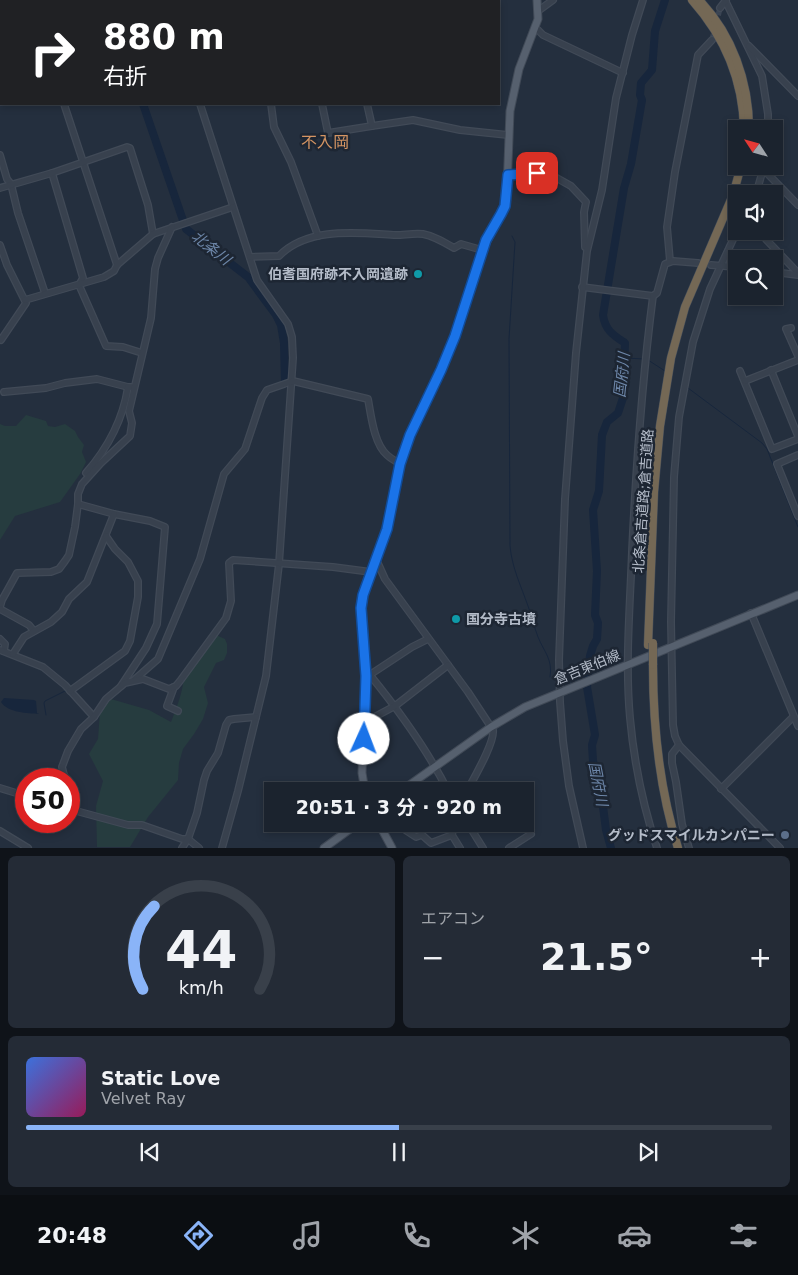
<!DOCTYPE html>
<html lang="ja">
<meta charset="utf-8">
<style>
:root{--surface:#1b232e;--page:#242b36;--text:#f1f3f6;--muted:#a0a4aa;--line:#39404a;--accent:#8ab4f8}
body{margin:0;font-family:"DejaVu Sans","Noto Sans JP",sans-serif;background:var(--page);color:var(--text);height:100vh;display:flex;flex-direction:column;font-size:19px;white-space:nowrap}
*{box-sizing:border-box;margin:0}
p{font-size:16px;color:var(--muted)}
.icon{flex:none;width:28px;height:28px;fill:none;stroke:currentColor;stroke-width:2;stroke-linecap:round;stroke-linejoin:round}
.map{position:relative;height:848px;overflow:hidden}
.details{display:flex;flex-direction:column;gap:8px;padding:8px;background:#0f1319;flex:1}
.details>*{flex:none}
.banner{position:absolute;left:0px;top:0px;width:500px;height:105px;box-shadow:0 2px 8px #0003,0 0 0 1px var(--line);background:#202124;color:#fff;overflow:hidden}
.needle{width:32px;rotate:306deg}
.buttons{position:absolute;left:728px;top:120px;display:grid;gap:10px}
.buttons a{display:grid;place-items:center;width:55px;height:55px;border-radius:0px;background:var(--surface);box-shadow:0 2px 8px #0003,0 0 0 1px var(--line);font-size:25px}
.speed{position:absolute;left:15px;top:768px;display:flex;gap:10px;font-size:25px;font-weight:700;text-align:center}
.speed>*{display:grid;place-content:center;width:65px;height:65px;border-radius:50%;background:var(--surface);box-shadow:0 2px 8px #0003,0 0 0 1px var(--line);line-height:1}
.speed .limit{border:8px solid #d22;background:#fff;color:#111}
.pin{position:absolute;display:grid;place-items:center;width:42px;height:42px;color:#fff;margin:-21px;border-radius:10px;box-shadow:0 2px 8px #0006}
.me{position:absolute;width:55px;margin:-28px;rotate:2deg;stroke-linejoin:round;filter:drop-shadow(0 0 4px #0008)}
.turn{display:flex;align-items:center;gap:18px;height:105px;padding:0 20px;font-size:22px}
.turn .icon{width:65px;height:65px;stroke-width:2.5}
.turn b{display:block;font-size:35px;line-height:42px}
.big{font-size:38px;font-weight:700;line-height:1.1}
.details .tile{flex:1;display:flex;flex-direction:column;justify-content:center;gap:8px;min-width:0;padding:0 18px;border-radius:8px;background:var(--page)}
.details .dial{align-items:center;gap:0}
.dial svg{height:130px;overflow:visible;fill:none;stroke:var(--line);stroke-width:7;stroke-linecap:round;text-anchor:middle}
.dial text{fill:var(--text);stroke:none}
.song{display:flex;align-items:center;gap:15px}
.cover{width:60px;height:60px;border-radius:8px;background:linear-gradient(135deg,hsl(220 70% 55%),hsl(330 70% 35%))}
.played{height:5px;border-radius:2px;background:linear-gradient(90deg,var(--accent) 50%,var(--line) 50%)}
.keys{display:flex;justify-content:space-around;direction:ltr}
.heat{display:flex;justify-content:space-between;align-items:center;font-size:28px;direction:ltr}
.details .tiles{flex:1;display:grid;gap:8px;grid-template-columns:1fr 1fr}
.tile:last-child{grid-column:span 2}
.trip{position:absolute;left:264px;top:782px;width:270px;height:50px;border-radius:0px;background:var(--surface);box-shadow:0 2px 8px #0003,0 0 0 1px var(--line);font-weight:700;line-height:50px;text-align:center}
.tab-bar{display:flex;height:80px;justify-content:space-around;align-items:center;background:#0b0e12;color:var(--muted)}
.tab-bar .icon{width:35px;height:35px}
.tab-bar .current{color:var(--accent)}
.tab-bar b{font-size:22px;color:var(--text)}
.map>svg:first-child{display:block}
.green{fill:#263c3f}
.water{fill:#17263c}
.lines{fill:none;stroke-linecap:round;stroke-linejoin:round}
.stream{stroke:#17263c;stroke-width:1}
.river{stroke:#17263c;stroke-width:8}
.minor-tunnel{stroke:#3a4453;stroke-width:5.5;stroke-dasharray:5.5 3;stroke-linecap:butt}
.minor-casing{stroke:#414a57;stroke-width:8}
.major-casing{stroke:#414a57;stroke-width:9}
.highway-casing{stroke:#434c59;stroke-width:9}
.minor{stroke:#38414e;stroke-width:5.5}
.major{stroke:#56606e;stroke-width:7}
.highway{stroke:#746855;stroke-width:8}
.highway-bridge-casing{stroke:#434c59;stroke-width:9;stroke-linecap:butt}
.highway-bridge{stroke:#746855;stroke-width:8}
.route-casing{stroke:#114b97;stroke-width:12}
.route{stroke:#1a73e8;stroke-width:9}
.culture-dot{fill:#0f9aa8;stroke:#1d2633;stroke-width:2}
.service-dot{fill:#5c6f8a;stroke:#1d2633;stroke-width:2}
.labels{text-anchor:middle;stroke-width:5;stroke-linejoin:round;paint-order:stroke}
.poi-label{font-size:14px;font-weight:bold;fill:#b4bcc9;stroke:#1d2633;text-anchor:end}
.street-label{font-size:14px;fill:#b4bcc9;stroke:#1d2633}
.water-label{font-size:15px;font-style:italic;fill:#6d86a8;stroke:#1d2633}
.quarter-label{font-size:16px;fill:#d59563;stroke:#1d2633}
</style>
<div class="map">
<svg width="798" height="848" viewBox="0 0 798 848">
<rect width="100%" height="100%" fill="#242f3e"/>
<g class="green">
<path d="M26 415 46 421 48 426 55 427 65 424 75 431 78 437 84 445 82 452 86 462 80 474 60 502 15 516 0 540V424L5 426H16Z"/>
<path d="M214 634 225 639 227 644V653L224 660 216 663 204 687 208 703 203 719 194 734 183 749 179 763 178 780 148 817 130 847H97L96 806 103 781 89 754 98 739 100 711 111 699 149 710 171 722C176 709 181 697 183 684 185 670 205 646 214 634Z"/>
</g>
<path class="water" d="M4 698 34 700 36 701 37 713 39 714C28 713 8 713 1 702Z"/>
<g class="lines">
<g class="stream">
<path d="M512 236 515 242 509 339 510 546C512 568 521 586 528 606 532 616 534 627 538 637 544 652 553 659 550 677"/>
<path d="M625 358 644 359"/>
<path d="M648 360 665 371"/>
<path d="M688 388 762 443 767 449 798 527"/>
<path d="M46 715 44 703 45 701 65 691 71 697"/>
</g>
<g class="river">
<path d="M105 0 106 1"/>
<path d="M143 104 186 229 248 277 276 315 281 325 284 343 285 384"/>
<path d="M611 848 606 830 600 783 593 761 592 745 595 735 587 687 590 656 593 646 597 639 598 623 595 615 597 571 593 510 599 491 602 435 607 422 618 413 623 398 625 343C613 335 605 330 603 315L624 188 631 164 642 100 640 95 641 83 652 70 655 31 665 0"/>
</g>
<path class="minor-tunnel" d="M712 40 720 8"/>
<g class="minor-casing">
<g id="minor">
<path d="M52 0V1"/>
<path d="M165 0V1"/>
<path d="M295 0 296 1"/>
<path d="M348 0V1"/>
<path d="M726 2 762 76 768 114V129"/>
<path d="M720 8 726 0"/>
<path d="M538 11 553 0"/>
<path d="M536 28 543 35 623 73"/>
<path d="M749 46 798 96"/>
<path d="M0 83H1"/>
<path d="M64 104 117 265"/>
<path d="M200 104 257 280 288 324 292 337 293 358 279 564 266 676 238 791 222 848"/>
<path d="M271 104 274 127 291 162 318 236"/>
<path d="M322 104 328 133 372 126"/>
<path d="M367 104 372 126 413 120 460 130 508 135"/>
<path d="M0 155 7 179 11 184 18 213 45 293"/>
<path d="M764 170 798 205"/>
<path d="M52 173 83 278 79 285"/>
<path d="M508 175 546 172 571 186 586 202 584 212 585 247"/>
<path d="M0 188 52 173 127 147 130 148 148 205 153 234"/>
<path d="M756 194 764 166"/>
<path d="M737 231 710 289 693 342 679 417 674 477 671 622 673 725 675 736 679 745 780 848"/>
<path d="M758 231 798 273"/>
<path d="M0 245 7 265 26 303 1 340"/>
<path d="M250 257 279 256C308 226 358 233 396 235 404 235 414 233 423 234 434 236 444 242 454 248L461 244 482 250"/>
<path d="M670 261 667 227 675 172 698 55 712 40"/>
<path d="M711 265 736 267"/>
<path d="M774 272 798 275"/>
<path d="M79 285 106 346 123 347 142 353"/>
<path d="M582 287 653 296"/>
<path d="M25 300 104 277 114 271 117 265 153 234 233 207"/>
<path d="M791 328 786 329 798 356"/>
<path d="M771 370 798 436"/>
<path d="M740 371 772 449 798 439"/>
<path d="M745 381 798 360"/>
<path d="M4 392 46 388 65 383 97 379 128 387"/>
<path d="M798 455 777 464 798 516"/>
<path d="M86 473C107 449 123 419 128 387H132"/>
<path d="M78 504 114 514 150 521 165 527 157 624 146 648 121 686"/>
<path d="M376 559 385 579 468 692 493 730C495 742 474 778 467 791"/>
<path d="M0 607 2 600 17 573 51 572 59 569 65 561 69 555 75 527 78 504V494L82 484 101 463 130 436 132 423 129 411 151 318 155 269 158 258 172 227"/>
<path d="M0 609 29 625 34 631"/>
<path d="M751 613 798 726"/>
<path d="M0 639 5 644 4 651"/>
<path d="M0 650 43 667 65 685 94 717"/>
<path d="M13 654 24 637 51 622 62 612 69 599 87 582 114 514"/>
<path d="M370 675C400 712 427 749 448 791"/>
<path d="M368 676 412 647 428 639"/>
<path d="M134 680 158 659 200 559 224 474 245 449 262 398 267 390 293 381 368 399C371 415 374 444 387 455 391 459 396 461 400 464"/>
<path d="M174 687 167 706 178 711"/>
<path d="M70 691 125 651 130 641 138 597V581L128 562 115 549 106 536"/>
<path d="M365 722 395 706 448 665"/>
<path d="M679 745 672 754V763L676 782 682 824 689 848"/>
<path d="M65 779 62 767 68 751 81 729 94 717 106 699 125 683 143 679 169 689 176 686 180 681 226 618 231 601 229 563 233 560 333 567 371 572"/>
<path d="M0 788 26 796"/>
<path d="M721 789 793 717"/>
<path d="M69 809 128 825H142L182 839H188L199 848"/>
<path d="M454 824 452 835 460 848"/>
<path d="M468 824 483 848"/>
<path d="M0 831 28 848"/>
<path d="M383 831 396 824 416 837 422 835 431 843 452 835"/>
<path d="M182 848 188 839 197 813 204 780 207 771 218 753 226 725 229 720 234 719 256 717"/>
<path d="M509 848 531 834"/>
<path d="M583 848 569 786 563 741 560 702 559 660 565 499 576 353 587 251 602 190 616 98 632 35 643 0"/>
<path d="M657 848C643 806 634 762 630 718 625 663 630 607 632 552 636 467 642 381 653 296L657 293 665 264 673 261 698 263"/>
</g>
</g>
<g class="major-casing">
<g id="major">
<path d="M365 791 362 773 366 676 361 607 363 595 387 529 400 464 410 435 441 370 455 336 482 251 505 206 507 190 510 111 519 69 538 19 537 0"/>
<path d="M401 791 491 727 525 707 798 595"/>
<path d="M379 824 392 848"/>
<path d="M324 848 357 824"/>
</g>
</g>
<g class="highway-casing">
<g id="highway">
<path d="M692 0C724 36 743 80 744 129"/>
<path d="M699 0C732 34 749 82 749 129"/>
<path d="M648 645 654 492 660 426 671 358 685 307 733 195 741 166"/>
<path d="M653 665C653 728 659 788 678 848"/>
</g>
</g>
<use href="#minor" class="minor"/>
<use href="#major" class="major"/>
<use href="#highway" class="highway"/>
<g class="highway-bridge-casing">
<path id="highway-bridge" d="M653 665V643"/>
</g>
<use href="#highway-bridge" class="highway-bridge"/>
</g>
<g class="lines">
<g class="route-casing">
<path id="route" d="M364 739 366 676 361 608 363 595 387 529 400 464 410 435 441 370 455 336 486 240 501 214 505 206 508 175 537 173"/>
</g>
<use href="#route" class="route"/>
</g>
<g class="culture-dot">
<circle cx="418" cy="274" r="5"/>
<circle cx="456" cy="619" r="5"/>
</g>
<circle class="service-dot" cx="785" cy="835" r="5"/>
<g class="labels">
<g class="poi-label">
<text x="408" y="279">伯耆国府跡不入岡遺跡</text>
<text x="466" y="624" text-anchor="start">国分寺古墳</text>
<text x="775" y="840">グッドスマイルカンパニー</text>
</g>
<g class="street-label">
<text transform="translate(643 501) rotate(-86)" y="5">北条倉吉道路;倉吉道路</text>
<text transform="translate(587 667) rotate(-22)" y="5">倉吉東伯線</text>
</g>
<g class="water-label">
<text transform="translate(211 248) rotate(38)" y="5">北条川</text>
<text transform="translate(622 375) rotate(-84)" y="5">国府川</text>
<text transform="translate(598 784) rotate(79)" y="5">国府川</text>
</g>
<g class="quarter-label">
<text x="325" y="148">不入岡</text>
</g>
</g>
</svg>
<div class="buttons">
<a><svg class="needle" viewBox="-14 -14 28 28"><path d="M0-13l5 13h-10z" fill="#e53935"/><path d="M0 13l5-13h-10z" fill="#a0a4aa"/></svg></a>
<a><svg class="icon" aria-label="sound" viewBox="0 0 24 24"><path d="M4 9h4l5-4v14l-5-4H4zM17 9q2 3 0 6"/></svg></a>
<a><svg class="icon" aria-label="search" viewBox="0 0 24 24"><circle cx="10" cy="10" r="6"/><path d="M15 15l6 6"/></svg></a>
</div>
<div class="speed"><div class="limit">50</div></div>
<div class="pin" style="left:537px;top:173px;background:#d93025"><svg class="icon" aria-label="arrive" viewBox="0 0 24 24"><path d="M6 21V4h12l-3 4 3 4H6"/></svg></div>
<svg class="me" style="left:364px;top:739px" viewBox="-20 -20 40 40"><circle r="19" fill="#fff"/><path d="M0-13L10 11 0 6-10 11z" fill="#1a73e8"/></svg>
<div class="trip">20:51 · 3 分 · 920 m</div>
<div class="banner">
<div class="turn"><svg class="icon" aria-label="right" viewBox="0 0 24 24"><path d="M7 20v-9h11M14 6l5 5-5 5"/></svg><div><b>880 m</b>右折</div></div>
</div>
</div>
<section class="details">
<div class="tiles">
<div class="tile dial"><svg viewBox="0 0 100 80">
<path d="M14 69A42 42 0 1 1 86 69"/>
<path d="M14 69A42 42 0 0 1 21 18" stroke="#8ab4f8"/>
<text x="50" y="56" font-size="32" font-weight="700">44</text>
<text x="50" y="72" font-size="11">km/h</text>
</svg></div>
<div class="tile"><p>エアコン</p>
<div class="heat"><a>−</a><b class="big">21.5°</b><a>+</a></div>
</div>
<div class="tile">
<div class="song"><i class="cover"></i><div><b>Static Love</b><p>Velvet Ray</p></div></div>
<div class="played"></div>
<div class="keys"><svg class="icon" aria-label="previous" viewBox="0 0 24 24"><path d="M18 5L8 12l10 7zM5 5v14"/></svg><svg class="icon" aria-label="pause" viewBox="0 0 24 24"><path d="M8 5v14M16 5v14"/></svg><svg class="icon" aria-label="next" viewBox="0 0 24 24"><path d="M6 5l10 7-10 7zM19 5v14"/></svg></div>
</div>
</div>
</section>
<nav class="tab-bar">
<b>20:48</b>
<svg class="icon current" aria-label="directions" viewBox="0 0 24 24"><path d="M12 3l9 9-9 9-9-9zM9 14v-3h6M13 9l2 2-2 2"/></svg>
<svg class="icon" aria-label="music" viewBox="0 0 24 24"><path d="M9 18V5l10-2v13"/><circle cx="6" cy="18" r="3"/><circle cx="16" cy="16" r="3"/></svg>
<svg class="icon" aria-label="phone" viewBox="0 0 24 24"><path d="M5 4h4l2 5-3 2q2 4 5 5l2-3 5 2v4C11 20 4 13 5 4z"/></svg>
<svg class="icon" aria-label="climate" viewBox="0 0 24 24"><path d="M12 3v18M4 7l16 10M4 17L20 7"/></svg>
<svg class="icon" aria-label="car" viewBox="0 0 24 24"><path d="M5 17H2v-5l4-1 3-4h7l3 4 3 1v5h-3M9 17h6M6 11h13"/><circle cx="7" cy="17" r="2"/><circle cx="17" cy="17" r="2"/></svg>
<svg class="icon" aria-label="filters" viewBox="0 0 24 24"><path d="M4 7h16M4 17h16"/><circle cx="9" cy="7" r="2"/><circle cx="15" cy="17" r="2"/></svg>
</nav>
